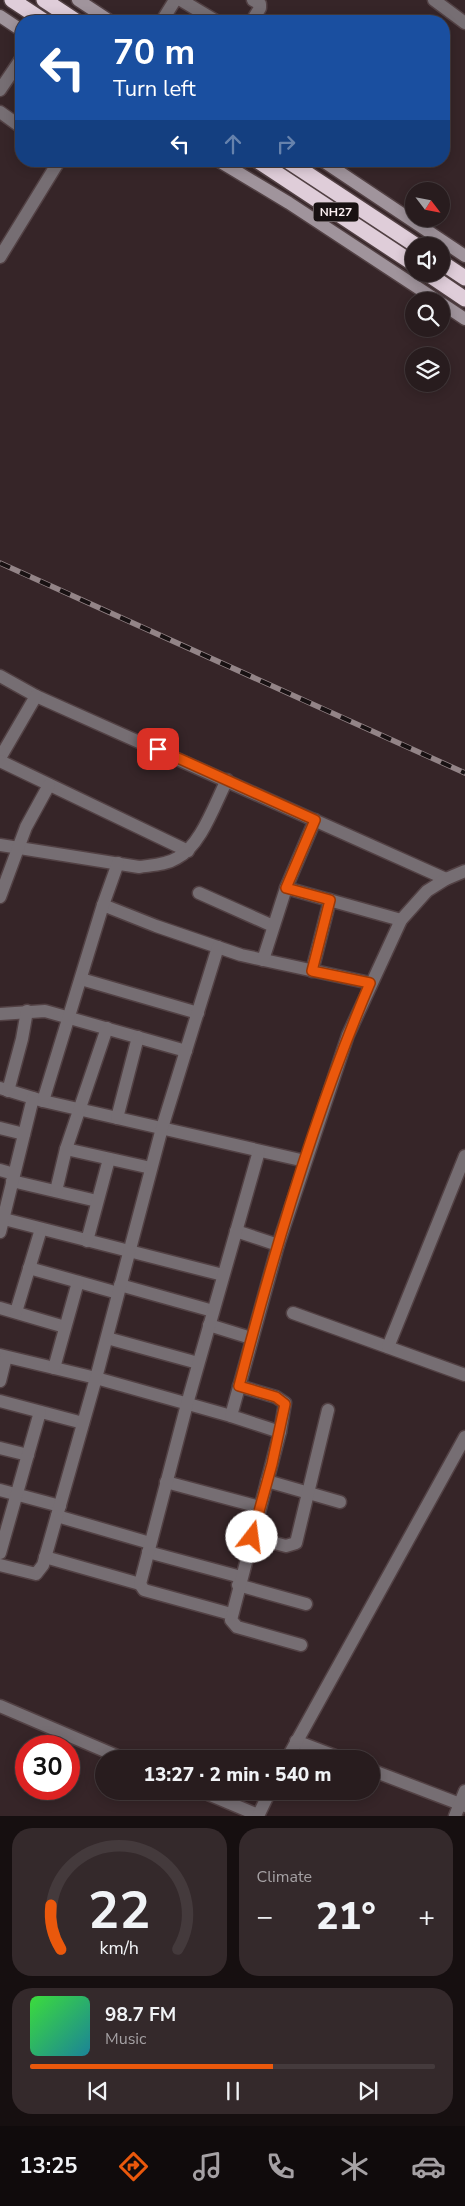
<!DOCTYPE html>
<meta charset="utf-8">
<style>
:root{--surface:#281c1e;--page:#34292b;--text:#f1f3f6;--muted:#a5a1a4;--line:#443a3c;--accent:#ea580c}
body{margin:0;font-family:"Nunito Sans",sans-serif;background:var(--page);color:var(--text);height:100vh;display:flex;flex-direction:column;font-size:19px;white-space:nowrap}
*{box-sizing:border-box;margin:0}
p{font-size:16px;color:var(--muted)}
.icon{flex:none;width:28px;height:28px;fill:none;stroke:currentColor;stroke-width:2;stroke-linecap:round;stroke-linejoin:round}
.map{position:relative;height:1816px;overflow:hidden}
.side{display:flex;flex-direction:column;gap:12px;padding:12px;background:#160f10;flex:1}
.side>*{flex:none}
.banner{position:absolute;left:15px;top:15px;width:435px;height:152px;border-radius:20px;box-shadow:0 2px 12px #0003,0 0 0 1px var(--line);background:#1a4fa0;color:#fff;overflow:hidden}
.needle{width:32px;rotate:122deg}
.tools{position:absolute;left:405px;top:182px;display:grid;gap:10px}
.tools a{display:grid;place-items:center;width:45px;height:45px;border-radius:50%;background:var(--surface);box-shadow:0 2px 12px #0003,0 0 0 1px var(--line);font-size:25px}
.speed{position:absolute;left:15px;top:1735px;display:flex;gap:10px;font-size:25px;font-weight:700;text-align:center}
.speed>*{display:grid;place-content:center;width:65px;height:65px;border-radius:50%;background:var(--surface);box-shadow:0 2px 12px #0003,0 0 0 1px var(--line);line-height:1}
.speed .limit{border:8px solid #d22;background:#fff;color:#111}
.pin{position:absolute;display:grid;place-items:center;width:42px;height:42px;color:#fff;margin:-21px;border-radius:10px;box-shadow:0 2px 8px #0006}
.me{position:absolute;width:55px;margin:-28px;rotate:15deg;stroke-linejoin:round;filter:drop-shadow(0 0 4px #0008)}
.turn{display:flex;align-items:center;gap:18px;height:105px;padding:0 15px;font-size:22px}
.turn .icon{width:65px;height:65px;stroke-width:2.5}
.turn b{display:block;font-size:35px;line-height:42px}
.lanes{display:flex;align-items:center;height:48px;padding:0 15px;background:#0003;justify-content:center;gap:25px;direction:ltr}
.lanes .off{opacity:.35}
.big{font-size:38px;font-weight:800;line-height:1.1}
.side .tile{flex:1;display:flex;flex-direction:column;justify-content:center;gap:8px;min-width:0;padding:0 18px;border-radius:20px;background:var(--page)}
.side .dial{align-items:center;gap:0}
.dial svg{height:130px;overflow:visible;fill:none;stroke:var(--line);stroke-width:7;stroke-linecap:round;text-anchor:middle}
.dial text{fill:var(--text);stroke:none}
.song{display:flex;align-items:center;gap:15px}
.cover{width:60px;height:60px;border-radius:8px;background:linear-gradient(135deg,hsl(120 70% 55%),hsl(190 70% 35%))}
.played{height:5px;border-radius:2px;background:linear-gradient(90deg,var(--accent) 60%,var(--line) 60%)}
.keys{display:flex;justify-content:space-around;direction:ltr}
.heat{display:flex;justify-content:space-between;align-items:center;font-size:28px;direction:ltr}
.side .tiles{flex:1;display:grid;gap:12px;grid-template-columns:1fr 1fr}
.tile:last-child{grid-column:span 2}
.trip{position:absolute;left:95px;top:1750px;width:285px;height:50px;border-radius:25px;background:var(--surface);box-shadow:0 2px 12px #0003,0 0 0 1px var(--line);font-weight:800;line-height:50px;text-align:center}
.menu{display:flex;height:80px;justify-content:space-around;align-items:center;background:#100b0c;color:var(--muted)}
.menu .icon{width:35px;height:35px}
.menu .selected{color:var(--accent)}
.menu b{font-size:22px;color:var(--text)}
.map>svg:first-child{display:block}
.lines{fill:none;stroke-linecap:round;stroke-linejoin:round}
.street-casing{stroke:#524144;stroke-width:15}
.secondary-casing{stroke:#524144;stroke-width:15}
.highway-casing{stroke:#524144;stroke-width:18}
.street{stroke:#766e73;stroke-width:12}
.secondary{stroke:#a0949c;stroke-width:12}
.highway{stroke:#dfcdd9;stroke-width:15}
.rail-casing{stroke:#938487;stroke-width:5.5}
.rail{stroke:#181112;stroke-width:4;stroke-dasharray:11;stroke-linecap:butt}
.route-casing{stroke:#983908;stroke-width:12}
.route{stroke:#ea580c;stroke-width:9}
.labels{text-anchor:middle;stroke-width:5;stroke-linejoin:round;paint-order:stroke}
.shield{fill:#181112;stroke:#b8adaf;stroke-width:1}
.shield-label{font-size:12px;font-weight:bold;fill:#fcf0f2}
</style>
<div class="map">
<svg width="465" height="1816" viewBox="0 0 465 1816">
<rect width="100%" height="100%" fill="#362528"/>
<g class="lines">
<g class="street-casing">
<g id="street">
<path d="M181 0 216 21"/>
<path d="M434 0 465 23"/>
<path d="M162 21 175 0"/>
<path d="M252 21 260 8V4L253 0"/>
<path d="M0 90 21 59"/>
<path d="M0 112 21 127"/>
<path d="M0 257 59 161"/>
<path d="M0 676 36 696 446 879"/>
<path d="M0 758 36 696"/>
<path d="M0 761 188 851"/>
<path d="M0 845 139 867C152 865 166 865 177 858 201 846 215 803 227 780"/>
<path d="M286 888 401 920"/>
<path d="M199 893 273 926"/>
<path d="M0 897 26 827 49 785"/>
<path d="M103 905 156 926 241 955 370 983"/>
<path d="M263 960 286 888 315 820"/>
<path d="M312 971 330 900"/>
<path d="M81 979 198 1013"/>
<path d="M0 1014 45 1011 186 1051"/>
<path d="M0 1088 43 1101 305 1161"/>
<path d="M8 1091 22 1039 27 1011"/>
<path d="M43 1101 103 905 118 863"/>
<path d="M117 1118 138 1037"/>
<path d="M0 1128 24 1134"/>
<path d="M66 1149 151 1168"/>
<path d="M0 1170 14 1174"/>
<path d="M12 1181 97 1201"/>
<path d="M56 1191 66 1149 107 1028"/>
<path d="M4 1219 223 1275"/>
<path d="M236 1231 278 1245"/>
<path d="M0 1232 33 1098"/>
<path d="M87 1241 109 1159"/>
<path d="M29 1268 118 1293"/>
<path d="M120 1285 213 1311"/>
<path d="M0 1308 65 1327"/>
<path d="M16 1312 41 1229"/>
<path d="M293 1313 465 1375"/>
<path d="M209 1325 251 1338"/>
<path d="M107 1338 198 1363"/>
<path d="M388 1347 465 1156"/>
<path d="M0 1355 96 1378 231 1416"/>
<path d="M54 1368 78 1282"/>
<path d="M0 1381 6 1357"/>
<path d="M239 1386 276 1397 285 1403 280 1432"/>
<path d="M0 1401 83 1423"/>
<path d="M0 1448 28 1455"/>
<path d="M267 1481 340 1502"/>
<path d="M166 1482 260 1507"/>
<path d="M0 1490 60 1506"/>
<path d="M57 1516 150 1543"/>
<path d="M252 1537 286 1546 296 1543 328 1410"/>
<path d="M148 1552 241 1577"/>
<path d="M0 1553 40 1412"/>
<path d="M45 1557 140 1584"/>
<path d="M0 1565 36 1574 43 1565 96 1378 162 1128 218 947"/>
<path d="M238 1585 306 1604"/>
<path d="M231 1614 144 1590 140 1584 187 1404 259 1151"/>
<path d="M301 1645 237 1627 231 1620 280 1432 231 1416 278 1245 348 1035 401 920 427 891 446 879 465 871"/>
<path d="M0 1706 124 1759"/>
<path d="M296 1741 343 1759"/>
<path d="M287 1759 465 1437"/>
<path d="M371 1770 465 1806"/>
<path d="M201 1791 258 1815"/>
<path d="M258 1816 270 1791"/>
<path d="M455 1816 465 1791"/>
</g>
</g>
<g class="secondary-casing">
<g id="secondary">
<path d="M78 0 110 21"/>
<path d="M0 16 21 30"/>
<path d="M219 161 289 203 438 301"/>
<path d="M323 161 465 256"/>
<path d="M441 303 465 319"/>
</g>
</g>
<g class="highway-casing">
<g id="highway">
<path d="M12 0 44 21"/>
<path d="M44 0 76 21"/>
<path d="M258 161 414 264"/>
<path d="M288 161 417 246"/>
<path d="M441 262 465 278"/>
<path d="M428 274 465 299"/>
</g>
</g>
<use href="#street" class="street"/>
<use href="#secondary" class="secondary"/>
<use href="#highway" class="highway"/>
<g class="rail-casing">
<path id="rail" d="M0 563 465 773"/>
</g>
<use href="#rail" class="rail"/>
</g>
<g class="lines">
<g class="route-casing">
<path id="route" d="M158 749 315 820 286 888 330 900 312 971 370 983C315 1112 274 1250 239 1386L276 1397 285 1404 272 1464 252 1537"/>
</g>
<use href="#route" class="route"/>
</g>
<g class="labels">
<rect class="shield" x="313.5" y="202.5" width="45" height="19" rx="4"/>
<g class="shield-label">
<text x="336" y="216">NH27</text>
</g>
</g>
</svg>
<div class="tools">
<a><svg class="needle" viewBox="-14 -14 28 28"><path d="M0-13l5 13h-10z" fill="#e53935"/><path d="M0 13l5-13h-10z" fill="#a5a1a4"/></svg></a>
<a><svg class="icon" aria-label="sound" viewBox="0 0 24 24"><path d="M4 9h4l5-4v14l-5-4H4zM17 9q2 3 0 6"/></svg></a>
<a><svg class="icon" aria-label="search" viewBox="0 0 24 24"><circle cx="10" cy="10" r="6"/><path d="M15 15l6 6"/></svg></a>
<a><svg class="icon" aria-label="layers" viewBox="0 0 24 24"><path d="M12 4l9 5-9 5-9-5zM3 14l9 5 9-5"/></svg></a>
</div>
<div class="speed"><div class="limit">30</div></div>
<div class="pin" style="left:158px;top:749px;background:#d93025"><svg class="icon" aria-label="arrive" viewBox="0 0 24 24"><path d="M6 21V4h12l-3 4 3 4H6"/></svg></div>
<svg class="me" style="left:252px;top:1537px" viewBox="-20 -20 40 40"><circle r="19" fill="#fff"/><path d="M0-13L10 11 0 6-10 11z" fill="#ea580c"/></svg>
<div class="trip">13:27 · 2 min · 540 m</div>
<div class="banner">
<div class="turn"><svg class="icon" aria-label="left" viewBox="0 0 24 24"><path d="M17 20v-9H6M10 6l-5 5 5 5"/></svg><div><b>70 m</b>Turn left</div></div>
<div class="lanes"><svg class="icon" aria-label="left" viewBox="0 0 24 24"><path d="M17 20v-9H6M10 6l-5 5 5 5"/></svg><svg class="icon off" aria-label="ahead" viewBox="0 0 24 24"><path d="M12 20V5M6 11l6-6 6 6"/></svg><svg class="icon off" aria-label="right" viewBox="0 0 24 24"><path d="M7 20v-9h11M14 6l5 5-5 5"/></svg></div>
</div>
</div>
<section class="side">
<div class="tiles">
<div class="tile dial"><svg viewBox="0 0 100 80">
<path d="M14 69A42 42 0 1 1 86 69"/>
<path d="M14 69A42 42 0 0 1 8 42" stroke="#ea580c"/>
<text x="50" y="56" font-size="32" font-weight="700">22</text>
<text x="50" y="72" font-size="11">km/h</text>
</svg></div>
<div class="tile"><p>Climate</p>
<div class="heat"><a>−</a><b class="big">21°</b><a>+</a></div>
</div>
<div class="tile">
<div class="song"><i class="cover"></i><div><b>98.7 FM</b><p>Music</p></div></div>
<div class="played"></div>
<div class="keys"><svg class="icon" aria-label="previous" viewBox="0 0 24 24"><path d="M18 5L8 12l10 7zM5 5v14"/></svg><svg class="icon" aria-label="pause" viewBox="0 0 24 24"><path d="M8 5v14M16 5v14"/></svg><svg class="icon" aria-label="next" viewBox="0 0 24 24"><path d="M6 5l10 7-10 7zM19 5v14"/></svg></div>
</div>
</div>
</section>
<nav class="menu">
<b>13:25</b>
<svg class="icon selected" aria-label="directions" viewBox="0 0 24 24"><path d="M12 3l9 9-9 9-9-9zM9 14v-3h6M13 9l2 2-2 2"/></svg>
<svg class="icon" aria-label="music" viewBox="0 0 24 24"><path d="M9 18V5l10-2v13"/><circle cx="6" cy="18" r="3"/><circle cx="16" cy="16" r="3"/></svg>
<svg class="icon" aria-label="phone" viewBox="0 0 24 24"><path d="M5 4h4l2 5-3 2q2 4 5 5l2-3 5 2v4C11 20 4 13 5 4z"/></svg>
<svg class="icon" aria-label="climate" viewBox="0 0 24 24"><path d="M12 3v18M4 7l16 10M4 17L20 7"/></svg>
<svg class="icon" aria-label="car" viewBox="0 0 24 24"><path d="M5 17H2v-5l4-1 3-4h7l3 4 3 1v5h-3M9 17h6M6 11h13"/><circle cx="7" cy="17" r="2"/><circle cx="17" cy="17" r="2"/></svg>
</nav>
